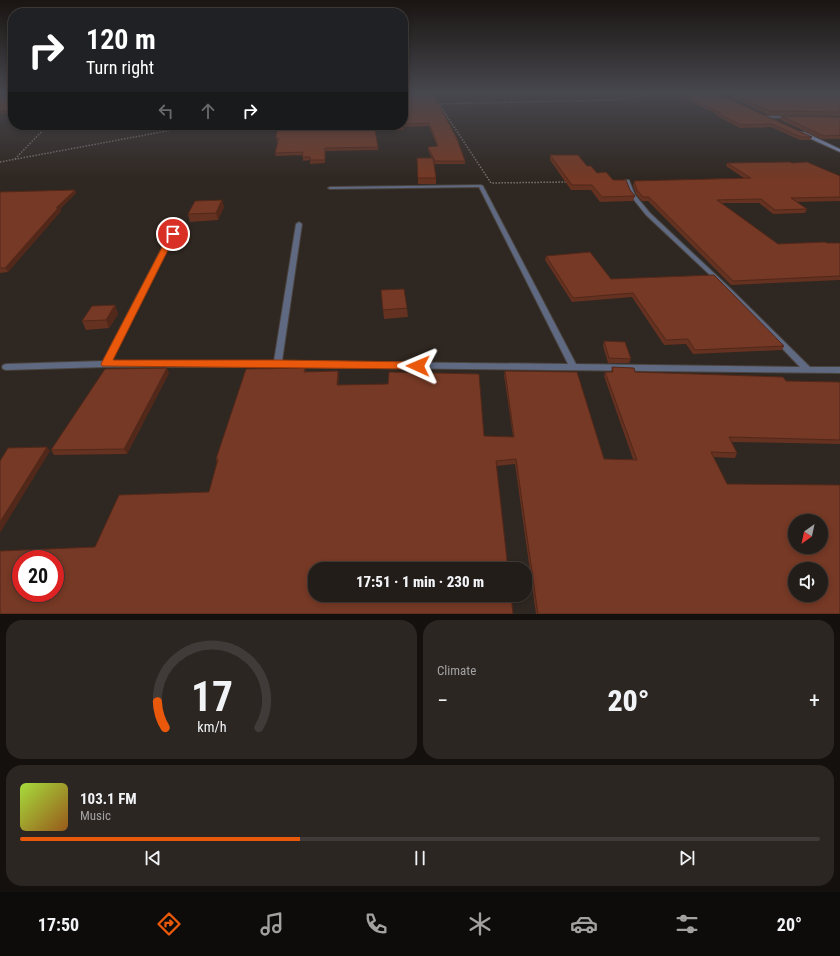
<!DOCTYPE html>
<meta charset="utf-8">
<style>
:root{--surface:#231d19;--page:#2b2622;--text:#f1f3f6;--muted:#a3a2a2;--line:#403b38;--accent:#ea580c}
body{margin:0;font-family:"Roboto Condensed",sans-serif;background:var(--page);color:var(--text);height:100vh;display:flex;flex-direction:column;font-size:15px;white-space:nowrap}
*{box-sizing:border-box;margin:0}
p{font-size:13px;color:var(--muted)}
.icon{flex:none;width:22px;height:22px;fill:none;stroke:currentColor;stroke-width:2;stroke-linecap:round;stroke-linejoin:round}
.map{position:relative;height:614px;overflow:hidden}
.panel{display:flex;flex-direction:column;gap:6px;padding:6px;background:#13100e;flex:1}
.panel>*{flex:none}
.banner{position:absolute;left:8px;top:8px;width:400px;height:122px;border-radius:16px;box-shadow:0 2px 6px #0003,0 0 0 1px var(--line);background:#202124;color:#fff;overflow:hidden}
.needle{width:26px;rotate:213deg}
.controls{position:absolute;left:788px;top:514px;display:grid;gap:8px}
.controls a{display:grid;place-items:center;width:40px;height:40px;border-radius:50%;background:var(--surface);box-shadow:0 2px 6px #0003,0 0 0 1px var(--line);font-size:20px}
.speed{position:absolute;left:12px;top:550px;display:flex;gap:8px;font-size:20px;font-weight:700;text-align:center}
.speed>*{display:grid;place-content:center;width:52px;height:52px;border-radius:50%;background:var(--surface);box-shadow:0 2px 6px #0003,0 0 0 1px var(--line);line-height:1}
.speed .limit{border:6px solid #d22;background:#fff;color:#111}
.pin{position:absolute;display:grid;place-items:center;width:34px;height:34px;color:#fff;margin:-17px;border:2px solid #fff;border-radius:50%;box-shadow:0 1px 4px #0007}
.me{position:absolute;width:44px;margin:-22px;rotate:271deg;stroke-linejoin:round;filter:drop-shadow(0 0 3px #0008)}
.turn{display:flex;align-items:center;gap:14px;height:84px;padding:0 12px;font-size:18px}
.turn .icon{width:52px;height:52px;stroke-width:2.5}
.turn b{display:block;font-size:28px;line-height:34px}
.lanes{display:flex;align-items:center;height:38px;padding:0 12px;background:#0003;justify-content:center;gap:20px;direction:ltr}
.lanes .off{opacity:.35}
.big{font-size:30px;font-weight:800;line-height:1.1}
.panel .tile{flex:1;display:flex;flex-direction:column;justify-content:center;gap:6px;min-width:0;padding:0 14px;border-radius:16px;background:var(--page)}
.panel .dial{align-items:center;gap:0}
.dial svg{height:104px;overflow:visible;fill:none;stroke:var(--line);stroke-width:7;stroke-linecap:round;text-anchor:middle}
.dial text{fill:var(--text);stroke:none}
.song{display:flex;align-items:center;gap:12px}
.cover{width:48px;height:48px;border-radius:6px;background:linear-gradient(135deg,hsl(80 70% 55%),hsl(30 70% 35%))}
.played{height:4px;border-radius:2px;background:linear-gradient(90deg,var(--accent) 35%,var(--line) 35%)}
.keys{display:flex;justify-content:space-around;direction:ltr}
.heat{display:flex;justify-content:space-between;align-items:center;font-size:22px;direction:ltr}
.panel .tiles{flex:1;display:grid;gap:6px;grid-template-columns:1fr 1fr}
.tile:last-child{grid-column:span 2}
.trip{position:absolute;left:308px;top:562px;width:224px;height:40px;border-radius:16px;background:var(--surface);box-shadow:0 2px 6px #0003,0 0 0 1px var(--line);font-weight:800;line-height:40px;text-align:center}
.menu{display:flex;height:64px;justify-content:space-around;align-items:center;background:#0e0c0a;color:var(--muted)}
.menu .icon{width:28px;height:28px}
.menu .current{color:var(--accent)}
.menu b{font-size:18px;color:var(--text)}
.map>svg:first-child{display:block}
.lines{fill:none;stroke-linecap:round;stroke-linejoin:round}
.service-casing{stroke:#4a433d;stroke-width:2}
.secondary-casing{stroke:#4a433d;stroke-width:2}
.path{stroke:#7a736e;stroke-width:1.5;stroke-dasharray:1.5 1.5;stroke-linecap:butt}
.service{fill:#5f6981;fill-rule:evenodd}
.secondary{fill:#7e8cb3;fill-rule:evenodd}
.wall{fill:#653120}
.shaded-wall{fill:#52281a}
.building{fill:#753925;stroke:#52281a;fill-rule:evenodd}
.route{fill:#ea580c;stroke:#983908}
</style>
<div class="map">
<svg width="840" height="614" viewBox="0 0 840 614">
<rect width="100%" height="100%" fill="#2f2721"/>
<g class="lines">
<g class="service-casing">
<g id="service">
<path d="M766 116H789L791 117 789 118H767Z"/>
<path d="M625 180H629L635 195 650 213 731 289 810 367H840V373L278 367H106L6 370 3 369 2 367 3 365 6 364 103 361 176 221 179 219 182 221 111 361H274L296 224 299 222 302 224 282 361 568 364 479 187 330 189 328 188 330 187 481 185 483 186 576 364 800 367 727 291 646 215 630 195 625 181Z"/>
</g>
</g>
<g class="secondary-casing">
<path id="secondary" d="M800 132H804L840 149V152L800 134Z"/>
</g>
<g class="path">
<path d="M438 104 611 100 661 93"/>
<path d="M439 104 491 183 569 182"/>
<path d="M15 159 48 125"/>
<path d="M0 162 199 125"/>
</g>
<use href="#service" class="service"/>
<use href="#secondary" class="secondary"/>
</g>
<g class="wall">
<path d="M403 93 465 161V164H435L434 161 436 178V184H418L417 158H432L428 150V147L437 146 429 126 404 127V130L389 131 387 125H403Z"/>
<path d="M671 93H716L812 137 810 140H800L771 127 740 128 717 116V114Z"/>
<path d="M721 93H840V116L769 115Z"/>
<path d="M781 116 840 117V139H822L780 120Z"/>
<path d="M276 136 378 147V150L325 151V163L310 164V160L303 161V155L276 156 275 153 278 141 277 142Z"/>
<path d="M550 155 587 166 597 173 613 180 630 190 635 196 633 201 600 202 591 190H571L550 160Z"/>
<path d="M727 163H792L840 176V201L796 202 807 209 805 213 773 214 759 203H722L778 244 840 243V280L731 285 648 201H642L636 194 633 185 634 181 744 178 726 166Z"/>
<path d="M75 190 76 193 60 209 61 211 8 272 0 273V192Z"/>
<path d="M222 200 224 207 218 220 190 222 188 214Z"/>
<path d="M546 256 611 279 784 346 782 350 693 354 686 344 664 345 632 297 572 302 545 260Z"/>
<path d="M381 290 407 308 408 317 384 319Z"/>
<path d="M115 305 118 314 109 328 86 330 82 321Z"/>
<path d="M604 341 631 359 629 363H608L603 346Z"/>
<path d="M612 367 635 372 786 381 840 382V444L731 442 737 453 735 458 713 457 727 484 840 614H536L515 464 496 466 95 547 209 492 217 463 216 459 305 368 306 372 338 371 339 376 338 385 484 436 513 437 504 375 505 371 604 459H633L604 376 605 372H611Z"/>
<path d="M169 373 127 454 54 455 51 450Z"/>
</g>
<g class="shaded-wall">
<path d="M13 110V113L0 114V111Z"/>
<path d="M75 190 76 193 60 209 61 211 8 272 5 268 56 208Z"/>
<path d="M222 200 224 207 218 220 216 213Z"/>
<path d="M115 305 118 314 109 328 106 320Z"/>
<path d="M167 368 169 373 127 454 124 449Z"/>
<path d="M338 371 339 376 337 390V385Z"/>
<path d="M47 447 50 451 0 533V522Z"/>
</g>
<g class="building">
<path d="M403 93H433L457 139 465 161H435L428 147 438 146 429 123 403 124 404 127 389 128 388 125H403Z"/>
<path d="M677 93H716L812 137H801L772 124 741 125 717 113H721Z"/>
<path d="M728 93H840V112L770 111Z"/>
<path d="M13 96V110L0 111V97Z"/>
<path d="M781 116 840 117V135L824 136Z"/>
<path d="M279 125H374L378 147 325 148V160H310V157H302L303 152 275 153 279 138H276V136Z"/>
<path d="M550 155H578L587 166H591L597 173 606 172 613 180H626L630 190 635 196 602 197 592 185H572Z"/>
<path d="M417 158H433L436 178H418Z"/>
<path d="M790 162 792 163 807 162 840 176V197L791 198 807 209 775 210 761 199 717 200 778 244 825 242 827 243H840V276L733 281 649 197H643L637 190 634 181 751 178 727 163Z"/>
<path d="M75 190 56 208 59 207 5 268H0V192Z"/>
<path d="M222 200 216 213 188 214 195 201Z"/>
<path d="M590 252 611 279 714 275 784 346 695 350 688 339 666 340 633 293 573 298 546 256Z"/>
<path d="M404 289 407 308 383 310 381 290Z"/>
<path d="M115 305 106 320 82 321 92 306Z"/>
<path d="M604 341 625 342 631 359 609 358Z"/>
<path d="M612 367 634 368 635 372 783 377 786 381 840 382V440L729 437 737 453 711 452 727 484 840 485V614H538L516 459 496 461 508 569H315V595H511L513 614H0V551L95 547 119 495 209 492 218 459H216L246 369 305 368 304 372 338 371 337 385 388 384 389 372 479 374 484 436 514 437 505 371 577 372 604 459 637 460 605 372H613ZM795 521H821V547H795ZM21 559H55V593H21ZM795 569H821V595H795Z"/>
<path d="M167 368 124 449 51 450 105 369Z"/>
<path d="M47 447 0 522V461L8 448Z"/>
</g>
<linearGradient id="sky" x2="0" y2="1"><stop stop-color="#1a1512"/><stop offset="0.52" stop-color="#47474e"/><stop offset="1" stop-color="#47474e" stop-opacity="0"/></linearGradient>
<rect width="840" height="179" fill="url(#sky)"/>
<path class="route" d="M173 232 176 234 113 360H278L418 362 422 363 423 366 422 368 418 369 102 366 101 364 169 234Z"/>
</svg>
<div class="controls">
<a><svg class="needle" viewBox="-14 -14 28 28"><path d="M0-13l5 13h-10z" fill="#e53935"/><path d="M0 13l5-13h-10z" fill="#a3a2a2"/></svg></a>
<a><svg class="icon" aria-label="sound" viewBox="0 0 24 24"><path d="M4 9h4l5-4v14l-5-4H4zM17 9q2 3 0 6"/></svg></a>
</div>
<div class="speed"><div class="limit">20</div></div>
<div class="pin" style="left:173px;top:234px;background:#d93025"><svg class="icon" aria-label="arrive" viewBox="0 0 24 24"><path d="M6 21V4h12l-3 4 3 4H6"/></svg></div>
<svg class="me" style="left:418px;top:366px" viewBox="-20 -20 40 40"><path d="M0-17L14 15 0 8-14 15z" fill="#ea580c" stroke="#fff" stroke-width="4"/></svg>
<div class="trip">17:51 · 1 min · 230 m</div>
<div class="banner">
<div class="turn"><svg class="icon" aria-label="right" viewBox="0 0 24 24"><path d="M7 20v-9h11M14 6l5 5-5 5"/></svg><div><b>120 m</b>Turn right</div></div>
<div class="lanes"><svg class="icon off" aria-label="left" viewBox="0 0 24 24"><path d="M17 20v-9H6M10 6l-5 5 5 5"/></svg><svg class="icon off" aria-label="ahead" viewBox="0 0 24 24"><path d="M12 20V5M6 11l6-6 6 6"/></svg><svg class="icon" aria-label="right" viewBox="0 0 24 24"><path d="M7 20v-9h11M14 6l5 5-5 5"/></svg></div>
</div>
</div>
<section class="panel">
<div class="tiles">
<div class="tile dial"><svg viewBox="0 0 100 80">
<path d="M14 69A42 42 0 1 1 86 69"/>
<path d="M14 69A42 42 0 0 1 8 49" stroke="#ea580c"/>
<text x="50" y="56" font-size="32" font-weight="700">17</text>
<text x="50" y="72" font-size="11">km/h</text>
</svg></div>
<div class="tile"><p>Climate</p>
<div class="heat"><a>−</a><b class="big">20°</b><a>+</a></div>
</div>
<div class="tile">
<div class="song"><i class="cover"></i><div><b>103.1 FM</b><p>Music</p></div></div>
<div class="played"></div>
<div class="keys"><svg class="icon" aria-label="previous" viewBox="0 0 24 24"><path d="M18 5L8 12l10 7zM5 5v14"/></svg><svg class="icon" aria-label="pause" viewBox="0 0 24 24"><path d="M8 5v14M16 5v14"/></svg><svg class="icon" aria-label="next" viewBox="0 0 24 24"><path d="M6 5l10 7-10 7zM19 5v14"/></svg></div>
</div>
</div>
</section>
<nav class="menu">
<b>17:50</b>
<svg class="icon current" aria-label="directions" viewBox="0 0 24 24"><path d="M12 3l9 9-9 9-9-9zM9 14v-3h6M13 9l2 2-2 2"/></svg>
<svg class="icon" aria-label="music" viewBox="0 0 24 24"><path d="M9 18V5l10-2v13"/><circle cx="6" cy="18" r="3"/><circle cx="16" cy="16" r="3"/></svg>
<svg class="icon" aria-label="phone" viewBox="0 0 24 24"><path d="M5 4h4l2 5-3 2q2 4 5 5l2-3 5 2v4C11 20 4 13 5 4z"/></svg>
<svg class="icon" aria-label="climate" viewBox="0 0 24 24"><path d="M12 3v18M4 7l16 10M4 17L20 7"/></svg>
<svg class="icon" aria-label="car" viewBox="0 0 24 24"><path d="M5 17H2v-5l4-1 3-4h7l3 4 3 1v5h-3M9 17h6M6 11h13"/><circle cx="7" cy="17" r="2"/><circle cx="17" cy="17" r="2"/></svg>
<svg class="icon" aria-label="filters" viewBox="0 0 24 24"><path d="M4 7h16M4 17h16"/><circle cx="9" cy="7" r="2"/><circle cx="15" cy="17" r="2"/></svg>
<b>20°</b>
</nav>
